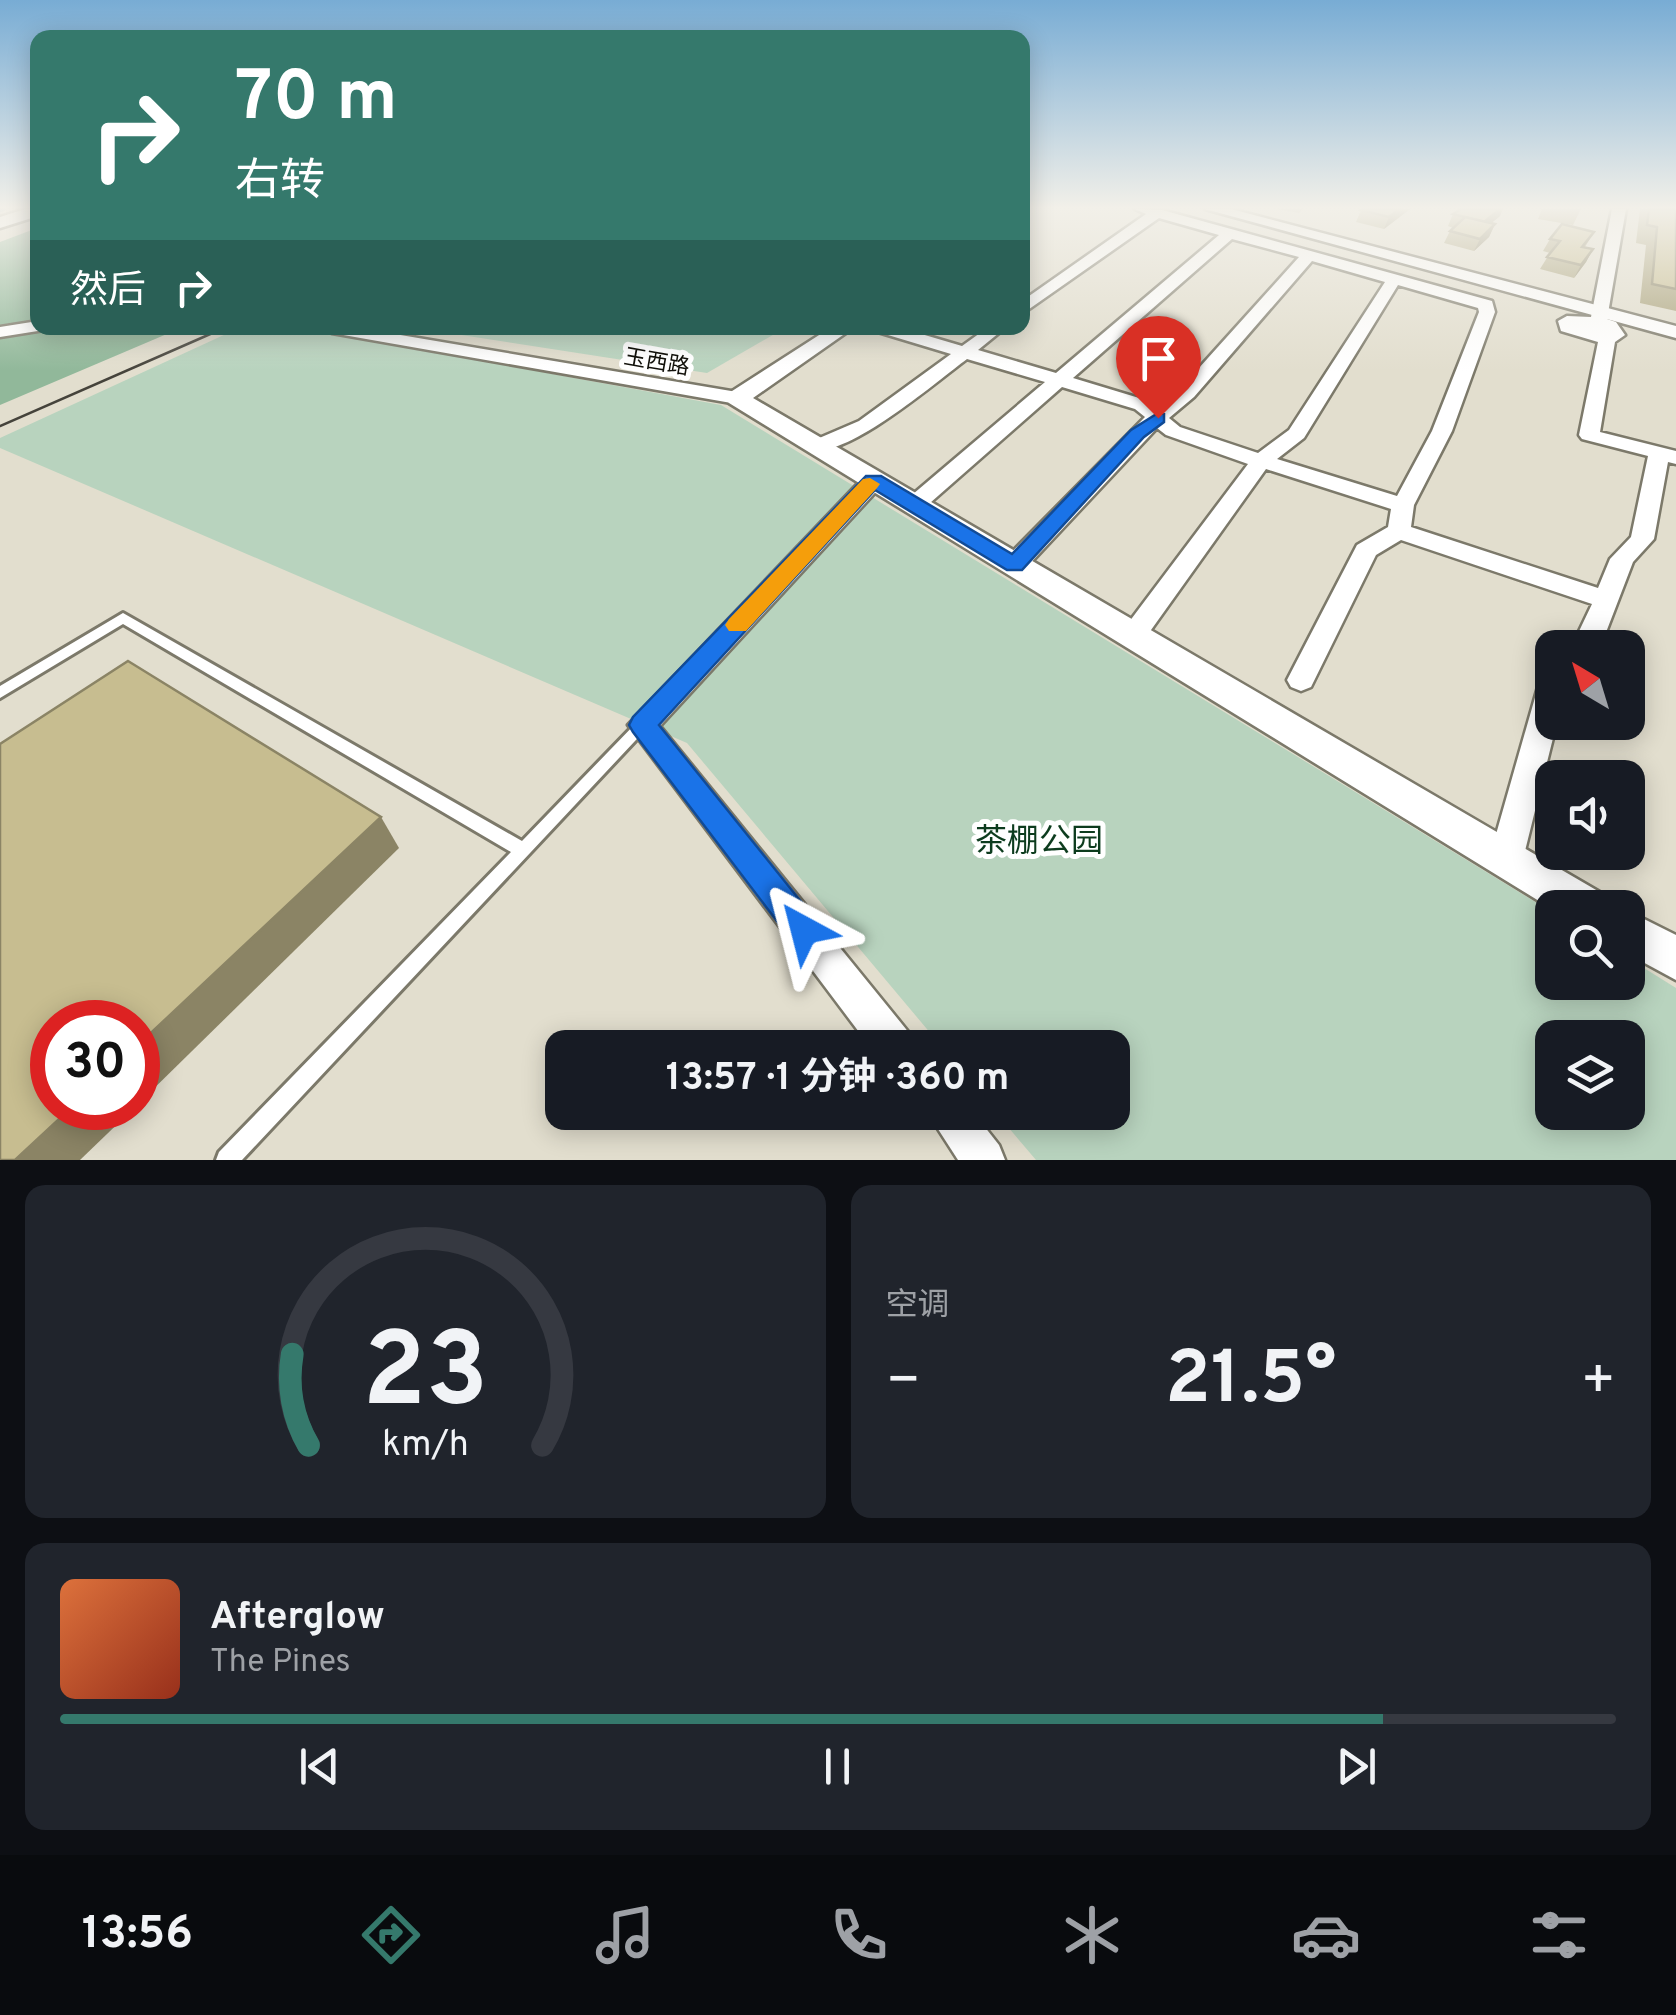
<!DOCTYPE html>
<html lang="zh">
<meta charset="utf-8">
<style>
:root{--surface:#171b24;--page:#20242c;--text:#f1f3f6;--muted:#9ea1a6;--line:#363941;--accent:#35796c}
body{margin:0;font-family:Overpass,"Noto Sans SC",sans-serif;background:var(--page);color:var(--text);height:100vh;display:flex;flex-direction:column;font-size:38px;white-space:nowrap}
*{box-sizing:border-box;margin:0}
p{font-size:32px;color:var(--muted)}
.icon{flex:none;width:55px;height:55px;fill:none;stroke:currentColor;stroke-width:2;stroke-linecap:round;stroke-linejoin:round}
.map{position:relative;height:1160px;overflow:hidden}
.sheet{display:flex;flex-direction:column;gap:25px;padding:25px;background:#0d0f14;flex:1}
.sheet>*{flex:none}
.hud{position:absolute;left:30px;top:30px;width:1000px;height:305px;border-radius:20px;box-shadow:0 5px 25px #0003;background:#35796c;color:#fff;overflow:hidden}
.needle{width:65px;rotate:322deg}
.buttons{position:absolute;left:1535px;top:630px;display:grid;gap:20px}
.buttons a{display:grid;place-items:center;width:110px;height:110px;border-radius:20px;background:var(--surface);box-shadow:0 5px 25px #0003;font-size:50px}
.speed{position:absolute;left:30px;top:1000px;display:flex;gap:20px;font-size:50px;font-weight:700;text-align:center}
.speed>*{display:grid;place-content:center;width:130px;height:130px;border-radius:50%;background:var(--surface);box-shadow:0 5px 25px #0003;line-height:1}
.speed .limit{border:15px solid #d22;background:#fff;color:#111}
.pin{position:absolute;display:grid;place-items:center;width:85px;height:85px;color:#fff;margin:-102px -42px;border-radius:50% 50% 50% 0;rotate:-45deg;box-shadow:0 0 10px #0007}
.pin .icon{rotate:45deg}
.me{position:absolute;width:110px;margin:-55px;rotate:322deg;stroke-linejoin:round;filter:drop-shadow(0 0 8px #0008)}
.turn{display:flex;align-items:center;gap:35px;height:210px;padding:0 40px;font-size:45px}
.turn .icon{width:130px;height:130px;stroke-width:2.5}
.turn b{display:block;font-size:70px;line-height:85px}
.then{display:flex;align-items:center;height:95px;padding:0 40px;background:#0003;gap:20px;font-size:38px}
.big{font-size:75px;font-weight:700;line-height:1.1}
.sheet .widget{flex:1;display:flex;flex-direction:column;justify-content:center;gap:15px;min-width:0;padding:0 35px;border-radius:20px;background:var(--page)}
.sheet .dial{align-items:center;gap:0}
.dial svg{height:260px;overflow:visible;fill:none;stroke:var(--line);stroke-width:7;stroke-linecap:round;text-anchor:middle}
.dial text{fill:var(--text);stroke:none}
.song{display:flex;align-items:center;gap:30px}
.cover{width:120px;height:120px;border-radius:15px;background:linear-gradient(135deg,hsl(20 70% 55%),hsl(10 70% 35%))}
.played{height:10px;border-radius:5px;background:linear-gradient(90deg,var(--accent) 85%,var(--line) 85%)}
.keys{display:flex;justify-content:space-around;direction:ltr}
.heat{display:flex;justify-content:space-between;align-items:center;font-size:55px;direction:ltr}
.sheet .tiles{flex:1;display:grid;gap:25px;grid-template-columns:1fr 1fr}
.widget:last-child{grid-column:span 2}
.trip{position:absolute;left:545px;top:1030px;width:585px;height:100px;border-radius:20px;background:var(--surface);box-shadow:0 5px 25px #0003;font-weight:700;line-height:100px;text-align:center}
.tab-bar{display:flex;height:160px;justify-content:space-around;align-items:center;background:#090b0e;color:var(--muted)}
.tab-bar .icon{width:70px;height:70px}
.tab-bar .active{color:var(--accent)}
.tab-bar b{font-size:45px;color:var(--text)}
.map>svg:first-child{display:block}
.green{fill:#b8d3be;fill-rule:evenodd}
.forest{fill:#91b89a}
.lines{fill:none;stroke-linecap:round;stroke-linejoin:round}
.stream{stroke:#71a1b7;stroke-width:4}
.service-casing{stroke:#7c796a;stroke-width:6}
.minor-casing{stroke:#7c796a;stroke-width:5}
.tertiary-casing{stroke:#7c796a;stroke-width:5}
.service{fill:#fff;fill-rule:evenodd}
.minor{fill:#fff;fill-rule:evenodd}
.tertiary{fill:#fff;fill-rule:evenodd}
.tram{stroke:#45433b;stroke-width:2.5}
.wall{fill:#aba37c}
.shaded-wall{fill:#8b8465}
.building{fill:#c7bd90;stroke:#8b8465;stroke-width:2.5}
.route{fill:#1a73e8;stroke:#114b97;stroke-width:2.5}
.slow{fill:#f59e0b}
.labels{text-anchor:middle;stroke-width:10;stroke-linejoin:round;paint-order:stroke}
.far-street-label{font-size:22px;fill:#12110b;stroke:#fff}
.near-park-label{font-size:32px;fill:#0d3c1e;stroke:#fff}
</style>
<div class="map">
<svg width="1676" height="1160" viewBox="0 0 1676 1160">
<rect width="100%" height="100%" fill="#e2dece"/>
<g class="green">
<path d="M239 328H304L721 405 1552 912V982H1628V958L1676 988V1160H1036L996 1113 1112 1112V1048L942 1047 687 743 0 448V438ZM1552 1038H1628V1112H1552Z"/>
<path d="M416 328H785L707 373Z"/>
</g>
<path class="forest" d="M37 228 38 328H181L0 405V242Z"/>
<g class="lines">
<path class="stream" d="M0 210 4 209"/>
<g class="service-casing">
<path id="service" d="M123 613 522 841 638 721 643 719 648 721 650 725 242 1160H216L219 1152 511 852 123 624 0 698V686Z"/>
</g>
<g class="minor-casing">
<g id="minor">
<path d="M1135 209 1162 210 1492 301 1495 312 1452 431 1414 505 1411 527 1598 588 1610 559 1631 537 1648 456 1582 439 1579 435 1598 342 1561 331 1558 321 1567 316 1591 317 1612 209H1626L1607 319 1616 322 1625 335 1615 342 1600 432 1676 451V464L1668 462 1654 539 1633 562 1600 648H1571L1592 604 1401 540 1376 555 1311 687 1301 691 1291 687 1287 680 1357 545 1388 527 1391 509 1266 469 1141 644H1123L1119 637 1123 630 1248 464 1166 435 1157 428 1023 571H1005L1002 565 1005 559 1145 417 1135 409 1062 387 922 510H906L903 505 906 500 1045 382 967 359C936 382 847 459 810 450L807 446 810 442 859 421 951 354 878 332 876 328H901L962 346 987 328H1005L978 350 1056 373 1219 235 1159 218 1022 314V301L1146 214ZM1232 239 1299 257 1180 389 1157 408 1149 401 1073 378ZM1312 261 1385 282 1289 430 1258 453 1180 427 1169 418 1194 397ZM1398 285 1478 308 1479 312 1432 431 1397 496 1277 459 1304 438Z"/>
<path d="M38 321V328L44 330 0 337V327Z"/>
<path d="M323 328H359L737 392 747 398 737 404 332 333Z"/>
<path d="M874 473 885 480 882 485 660 726 910 1034 915 1048H871L628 725 866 475Z"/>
<path d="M1552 676V722H1557L1523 859 1518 870 1506 874 1494 870 1489 859 1538 687 1542 679Z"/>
<path d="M927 1112H973L999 1145 1005 1160H958Z"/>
</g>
</g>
<g class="tertiary-casing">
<g id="tertiary">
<path d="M25 209H38V216L0 228V217Z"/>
<path d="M1205 209H1231L1676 326V338Z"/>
<path d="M830 328H853L753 398 1603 894 1609 908 1552 909 729 403 725 398 729 393Z"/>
<path d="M1628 911 1676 935V980L1628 954Z"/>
</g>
</g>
<use href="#service" class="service"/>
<use href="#minor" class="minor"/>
<use href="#tertiary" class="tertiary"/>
<path class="tram" d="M0 426 224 328"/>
</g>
<g class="wall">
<path d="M1276 209H1303L1299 213Z"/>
<path d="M1410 209 1384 229 1356 222 1361 210Z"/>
<path d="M1542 209H1581L1573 225 1538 219Z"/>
<path d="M1640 209H1676V311L1640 303 1646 245 1636 243Z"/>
<path d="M1453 214 1500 216 1491 223 1495 224 1489 237 1474 251 1444 243 1450 231 1453 228 1448 226Z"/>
<path d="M1594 232 1585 247 1593 249 1586 262 1574 278 1540 269 1550 253 1543 251 1550 239Z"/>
</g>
<g class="shaded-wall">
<path d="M1399 209H1410L1384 229 1389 217Z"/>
<path d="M1500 209H1503L1500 216 1478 234 1484 222Z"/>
<path d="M1495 224 1489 237 1474 251 1480 239Z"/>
<path d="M1593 249 1586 262 1574 278 1581 265Z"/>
<path d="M381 817 399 848 138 1104V1045Z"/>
<path d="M71 1108H134L80 1160H15Z"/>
</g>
<g class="building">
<path d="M1363 209H1399L1389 217 1361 210Z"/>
<path d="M1461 209H1500L1484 222 1453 214Z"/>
<path d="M1649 209H1676V289L1652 284 1657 227 1647 225Z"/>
<path d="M1465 217 1495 224 1480 239 1450 231Z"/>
<path d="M1562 224 1594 232 1582 247 1593 249 1581 265 1547 257 1560 241 1550 239Z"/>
<path d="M128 661 381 817 138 1045V1022H52V1108H71L15 1160H0V744Z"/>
</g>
<linearGradient id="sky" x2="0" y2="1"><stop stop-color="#78acd4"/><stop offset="0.56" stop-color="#f2f0e9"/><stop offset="1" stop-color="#f2f0e9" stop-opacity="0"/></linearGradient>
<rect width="1676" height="371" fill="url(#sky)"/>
<path class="route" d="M1158 413 1164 414V422L1144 437 1022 570H1007L875 490 659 725 815 919 820 930 815 941 804 946 792 941 633 732 629 725 633 717 866 476H881L1012 554 1131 430Z"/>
<path class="slow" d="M870 478 880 484 877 488 746 631H729L725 625 729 619 863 479Z"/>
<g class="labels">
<g class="far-street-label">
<text transform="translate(657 361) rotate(10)" y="8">玉西路</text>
</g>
<g class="near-park-label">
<text x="1039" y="851">茶棚公园</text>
</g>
</g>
</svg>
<div class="buttons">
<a><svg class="needle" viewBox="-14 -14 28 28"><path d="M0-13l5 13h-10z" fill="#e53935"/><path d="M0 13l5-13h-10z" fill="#9ea1a6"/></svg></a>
<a><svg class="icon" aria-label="sound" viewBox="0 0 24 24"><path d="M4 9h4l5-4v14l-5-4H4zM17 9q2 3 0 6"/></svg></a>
<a><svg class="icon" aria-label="search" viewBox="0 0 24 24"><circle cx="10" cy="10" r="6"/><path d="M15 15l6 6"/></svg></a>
<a><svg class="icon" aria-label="layers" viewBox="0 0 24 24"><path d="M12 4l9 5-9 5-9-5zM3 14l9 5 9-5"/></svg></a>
</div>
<div class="speed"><div class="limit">30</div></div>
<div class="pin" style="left:1158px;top:418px;background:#d93025"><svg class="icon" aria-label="arrive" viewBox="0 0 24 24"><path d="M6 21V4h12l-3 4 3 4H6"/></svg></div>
<svg class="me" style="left:804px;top:930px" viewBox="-20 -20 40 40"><path d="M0-17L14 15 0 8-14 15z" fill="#1a73e8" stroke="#fff" stroke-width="4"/></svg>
<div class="trip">13:57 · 1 分钟 · 360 m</div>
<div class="hud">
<div class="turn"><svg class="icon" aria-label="right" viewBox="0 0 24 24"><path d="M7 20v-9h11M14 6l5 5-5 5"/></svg><div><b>70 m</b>右转</div></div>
<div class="then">然后<svg class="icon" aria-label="right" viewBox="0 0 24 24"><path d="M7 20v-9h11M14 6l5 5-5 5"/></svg></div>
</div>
</div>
<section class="sheet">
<div class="tiles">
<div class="widget dial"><svg viewBox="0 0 100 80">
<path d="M14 69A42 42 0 1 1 86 69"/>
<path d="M14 69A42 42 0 0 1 9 41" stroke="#35796c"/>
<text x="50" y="56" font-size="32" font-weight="700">23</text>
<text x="50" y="72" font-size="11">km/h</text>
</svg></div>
<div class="widget"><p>空调</p>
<div class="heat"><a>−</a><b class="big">21.5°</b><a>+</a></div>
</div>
<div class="widget">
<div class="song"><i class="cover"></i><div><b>Afterglow</b><p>The Pines</p></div></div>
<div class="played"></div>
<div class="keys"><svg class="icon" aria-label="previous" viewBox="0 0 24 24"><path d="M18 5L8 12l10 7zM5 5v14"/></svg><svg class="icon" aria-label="pause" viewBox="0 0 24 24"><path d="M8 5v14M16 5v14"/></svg><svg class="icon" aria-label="next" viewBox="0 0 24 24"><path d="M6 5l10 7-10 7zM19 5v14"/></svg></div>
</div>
</div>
</section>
<nav class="tab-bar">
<b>13:56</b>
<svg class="icon active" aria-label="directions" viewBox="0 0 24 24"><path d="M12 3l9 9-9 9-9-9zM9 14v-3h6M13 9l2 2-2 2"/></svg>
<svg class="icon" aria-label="music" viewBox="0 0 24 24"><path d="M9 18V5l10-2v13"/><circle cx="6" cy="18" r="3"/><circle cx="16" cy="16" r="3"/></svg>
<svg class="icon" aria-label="phone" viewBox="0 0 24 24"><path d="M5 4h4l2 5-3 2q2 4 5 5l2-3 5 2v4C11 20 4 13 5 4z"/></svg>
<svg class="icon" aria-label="climate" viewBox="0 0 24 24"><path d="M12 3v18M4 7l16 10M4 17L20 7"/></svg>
<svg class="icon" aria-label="car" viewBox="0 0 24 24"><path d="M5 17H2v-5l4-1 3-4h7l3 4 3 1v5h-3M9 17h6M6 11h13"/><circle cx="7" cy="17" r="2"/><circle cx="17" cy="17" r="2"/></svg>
<svg class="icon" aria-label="filters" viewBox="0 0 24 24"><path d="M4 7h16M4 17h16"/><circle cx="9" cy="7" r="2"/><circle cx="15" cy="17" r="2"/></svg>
</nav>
